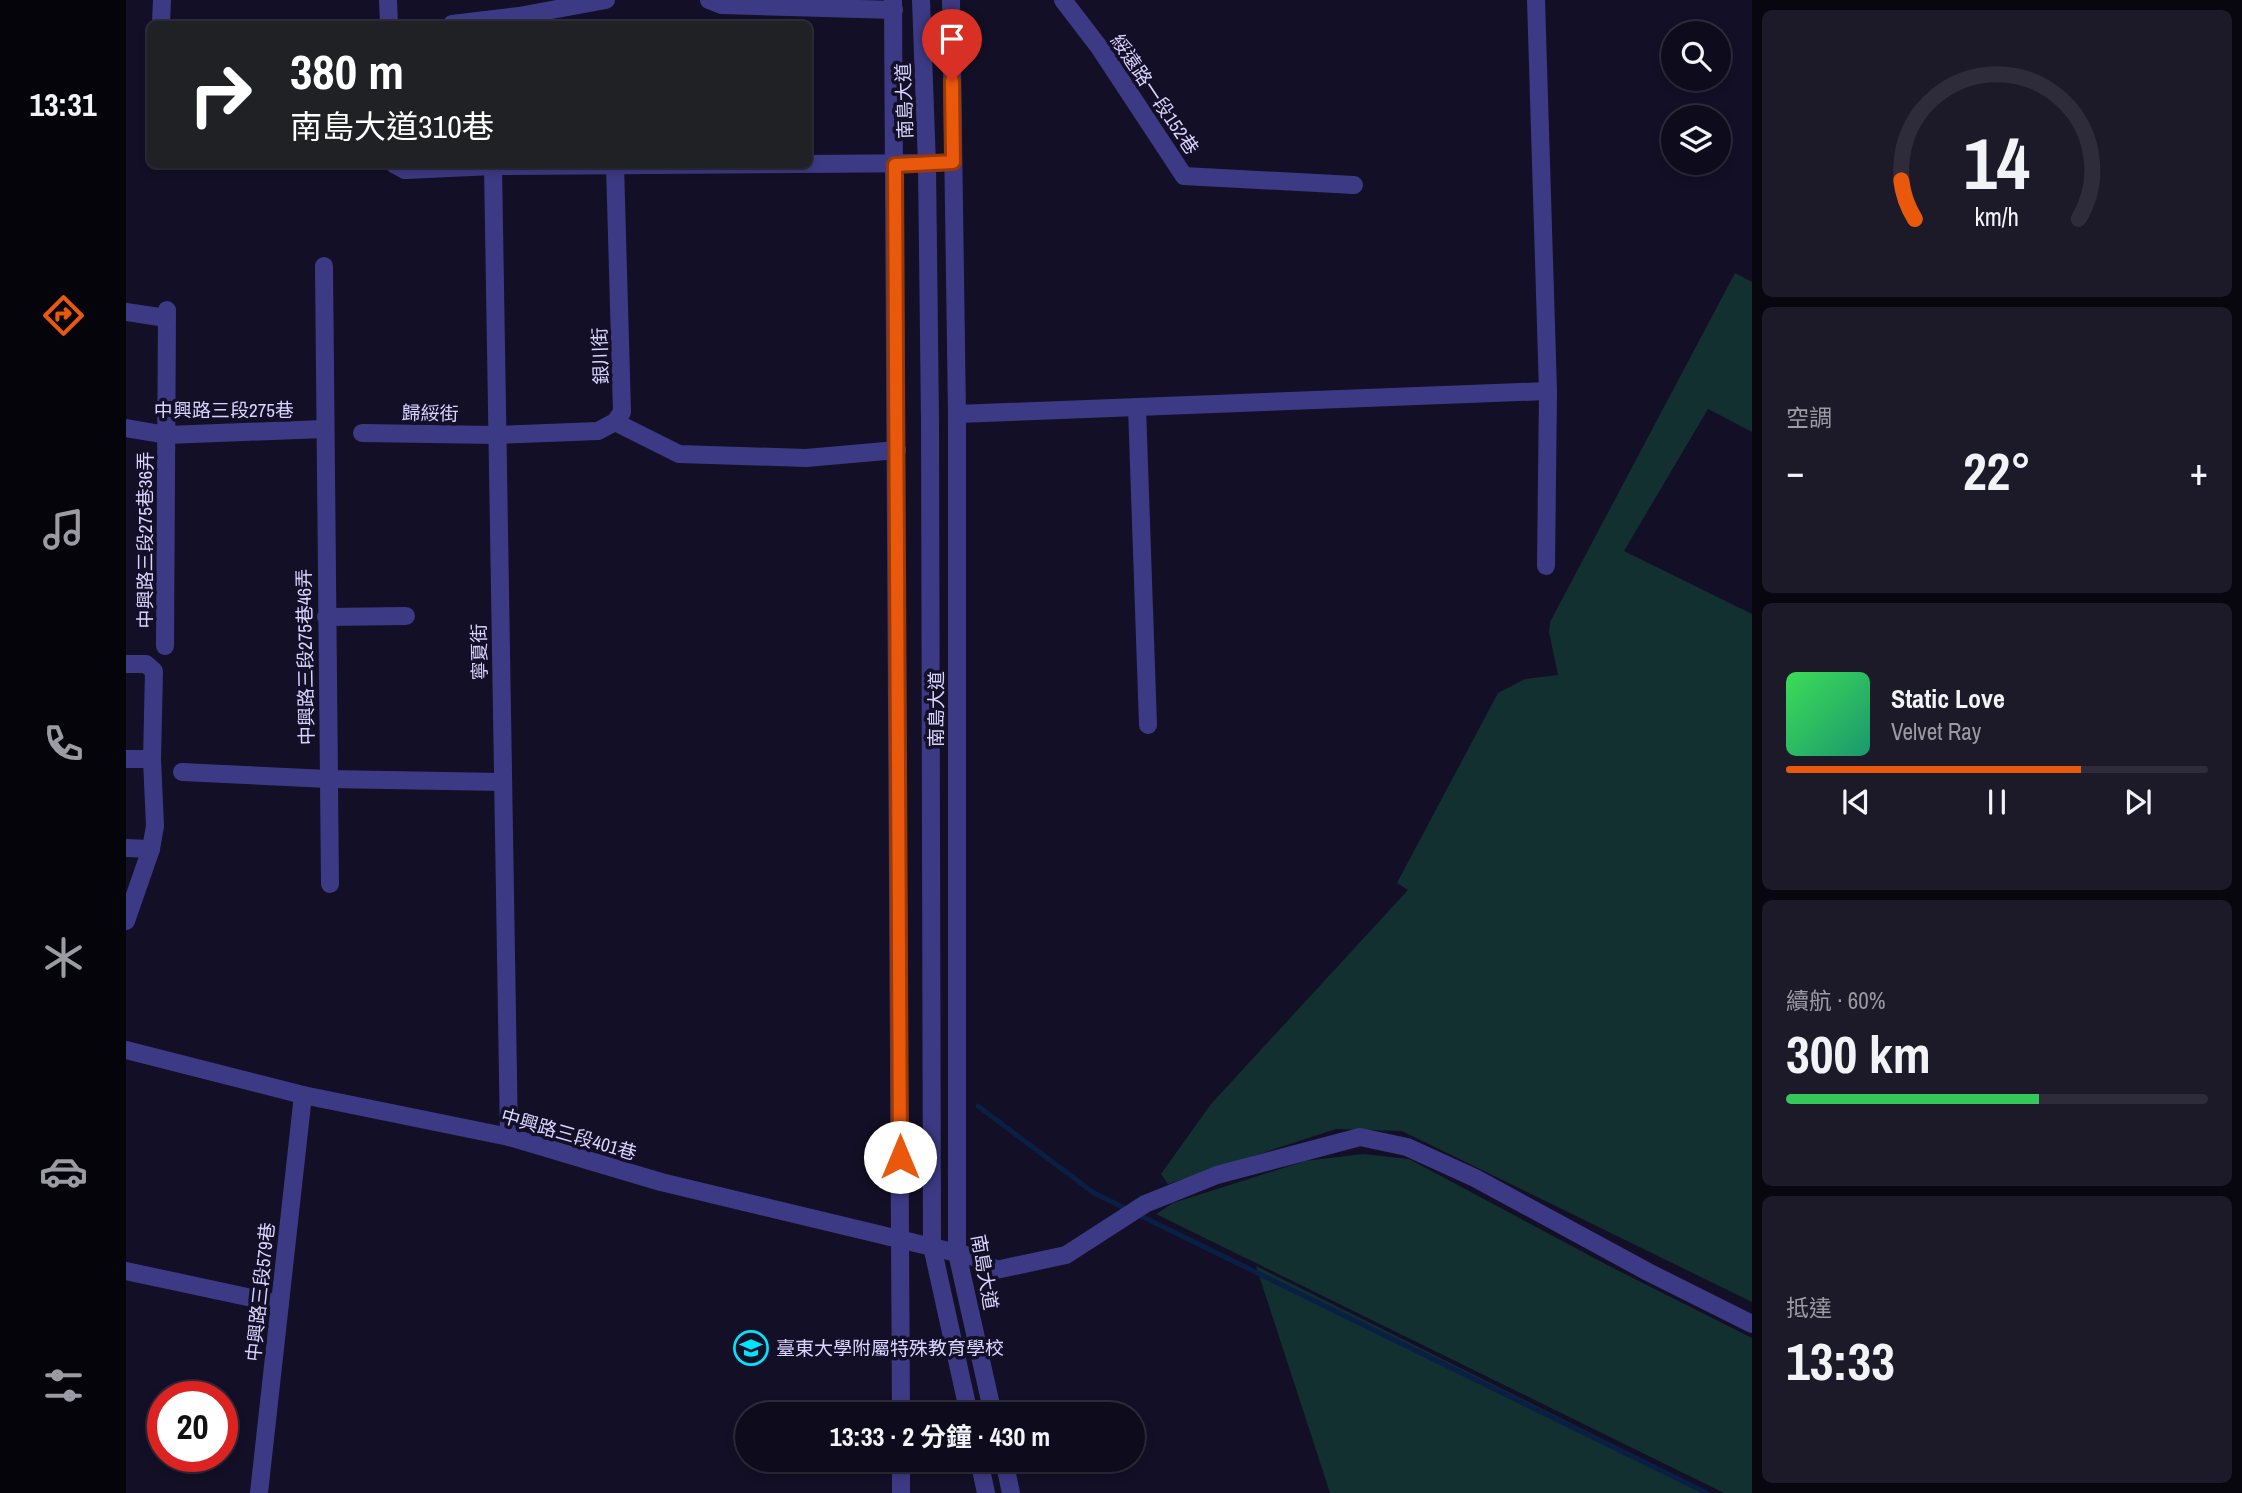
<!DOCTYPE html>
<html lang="zh-TW">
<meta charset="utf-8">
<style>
:root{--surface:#0e0b1c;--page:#1c1929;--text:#f1f3f6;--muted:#9b9ba3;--line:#2e2b3b;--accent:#ea580c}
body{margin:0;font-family:"Archivo Narrow","Noto Sans TC",sans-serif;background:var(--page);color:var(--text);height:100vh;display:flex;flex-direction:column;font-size:26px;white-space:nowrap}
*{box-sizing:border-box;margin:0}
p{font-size:23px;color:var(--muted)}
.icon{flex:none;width:38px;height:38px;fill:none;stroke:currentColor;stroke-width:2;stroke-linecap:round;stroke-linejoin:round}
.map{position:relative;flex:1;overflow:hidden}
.sheet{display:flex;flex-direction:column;gap:10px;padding:10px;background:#08060f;width:490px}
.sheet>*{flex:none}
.hud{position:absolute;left:21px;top:21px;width:665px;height:147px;border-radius:10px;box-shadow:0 4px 10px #0003,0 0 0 2px var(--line);background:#202124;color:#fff;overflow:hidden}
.controls{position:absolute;left:1535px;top:21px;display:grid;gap:14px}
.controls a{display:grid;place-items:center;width:70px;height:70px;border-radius:50%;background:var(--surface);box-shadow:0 4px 10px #0003,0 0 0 2px var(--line);font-size:35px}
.speed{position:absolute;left:21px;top:1381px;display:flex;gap:14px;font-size:35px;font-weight:700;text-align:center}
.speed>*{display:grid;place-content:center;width:91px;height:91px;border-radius:50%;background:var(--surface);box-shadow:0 4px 10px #0003,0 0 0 2px var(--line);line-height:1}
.speed .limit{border:10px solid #d22;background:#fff;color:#111}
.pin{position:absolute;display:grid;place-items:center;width:60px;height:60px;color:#fff;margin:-72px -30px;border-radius:50% 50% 50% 0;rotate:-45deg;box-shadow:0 0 7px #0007}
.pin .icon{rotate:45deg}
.me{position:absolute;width:77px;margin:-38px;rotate:0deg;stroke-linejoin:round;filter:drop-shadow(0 0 5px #0008)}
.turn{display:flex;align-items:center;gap:24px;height:147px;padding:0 28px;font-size:32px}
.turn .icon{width:91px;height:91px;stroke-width:2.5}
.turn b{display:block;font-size:49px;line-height:60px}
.big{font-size:52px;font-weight:700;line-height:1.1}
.sheet .tile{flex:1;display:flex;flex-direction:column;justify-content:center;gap:10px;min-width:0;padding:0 24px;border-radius:10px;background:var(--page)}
.sheet .dial{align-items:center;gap:0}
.dial svg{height:182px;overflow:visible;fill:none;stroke:var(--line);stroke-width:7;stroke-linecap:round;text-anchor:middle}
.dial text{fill:var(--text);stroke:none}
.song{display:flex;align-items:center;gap:21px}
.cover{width:84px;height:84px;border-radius:10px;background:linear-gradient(135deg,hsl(130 70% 55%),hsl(160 70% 35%))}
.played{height:7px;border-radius:4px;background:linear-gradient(90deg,var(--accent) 70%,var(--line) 70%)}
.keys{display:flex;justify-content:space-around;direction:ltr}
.heat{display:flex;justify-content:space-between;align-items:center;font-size:38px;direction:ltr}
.charge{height:10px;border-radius:5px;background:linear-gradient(90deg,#34c759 60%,var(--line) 0)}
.trip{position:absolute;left:609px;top:1402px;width:410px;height:70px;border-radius:35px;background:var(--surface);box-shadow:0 4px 10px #0003,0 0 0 2px var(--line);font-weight:700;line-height:70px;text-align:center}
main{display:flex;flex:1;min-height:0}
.tab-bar{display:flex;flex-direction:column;width:126px;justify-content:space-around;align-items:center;background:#06040b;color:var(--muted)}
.tab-bar .icon{width:49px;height:49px}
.tab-bar .on{color:var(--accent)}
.tab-bar b{font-size:32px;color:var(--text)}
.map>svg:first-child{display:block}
.green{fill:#12302f}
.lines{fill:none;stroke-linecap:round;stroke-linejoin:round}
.stream{stroke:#0a1f44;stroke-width:5}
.minor{stroke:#3d3a85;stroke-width:18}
.route-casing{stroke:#983908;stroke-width:18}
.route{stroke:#ea580c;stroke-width:12}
.labels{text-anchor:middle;stroke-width:7;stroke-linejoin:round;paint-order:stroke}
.street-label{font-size:19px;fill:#d9d4ff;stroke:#130f26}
.poi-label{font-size:19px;fill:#d9d4ff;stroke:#130f26;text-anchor:start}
</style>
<main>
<nav class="tab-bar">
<b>13:31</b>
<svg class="icon on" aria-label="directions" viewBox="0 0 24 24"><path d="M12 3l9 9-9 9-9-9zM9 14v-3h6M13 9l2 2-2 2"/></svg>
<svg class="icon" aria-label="music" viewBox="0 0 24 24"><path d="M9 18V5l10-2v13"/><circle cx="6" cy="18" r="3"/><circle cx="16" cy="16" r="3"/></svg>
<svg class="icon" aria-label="phone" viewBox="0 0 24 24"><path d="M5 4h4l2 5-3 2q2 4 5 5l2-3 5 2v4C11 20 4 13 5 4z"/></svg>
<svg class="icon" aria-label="climate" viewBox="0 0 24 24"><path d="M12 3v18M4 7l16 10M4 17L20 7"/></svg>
<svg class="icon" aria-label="car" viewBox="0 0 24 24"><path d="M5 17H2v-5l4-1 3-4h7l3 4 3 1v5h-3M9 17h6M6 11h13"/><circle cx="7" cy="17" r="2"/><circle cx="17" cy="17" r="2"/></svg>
<svg class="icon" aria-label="filters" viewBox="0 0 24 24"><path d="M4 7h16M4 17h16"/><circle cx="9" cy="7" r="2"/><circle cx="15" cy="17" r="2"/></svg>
</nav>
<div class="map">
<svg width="1626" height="1493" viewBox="0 0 1626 1493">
<rect width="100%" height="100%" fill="#130f26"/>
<g class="green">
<path d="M1609 273 1626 282V432L1582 409 1498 551 1626 614V1302L1276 1131 1210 1129 1042 1184 1035 1174 1085 1104 1282 890 1271 883 1372 693 1399 679 1432 675 1423 632 1424 622Z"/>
<path d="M1237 1154 1283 1159 1485 1267 1626 1338V1493H1598L1030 1214 1047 1203 1179 1161Z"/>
<path d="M1130 1266 1585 1493H1204Z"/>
</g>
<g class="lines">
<g class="stream">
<path d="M852 1106 968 1193 1003 1210"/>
<path d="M1011 1214 1581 1493"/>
</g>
<g class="minor">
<path d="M262 0 263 24"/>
<path d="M583 0 596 5 768 10"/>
<path d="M767 0 775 1414"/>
<path d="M795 0 801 165 804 421 806 1246 843 1414"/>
<path d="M825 0 831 414V1253L867 1414"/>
<path d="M937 0 973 47 1058 176 1228 185"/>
<path d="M1410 0 1422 391 1420 566"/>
<path d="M35 24 36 0"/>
<path d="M326 24 393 16 480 0"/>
<path d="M268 164 279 170 367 166 813 163"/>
<path d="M367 166 383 1137"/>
<path d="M198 266 204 884"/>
<path d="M0 312 40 318"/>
<path d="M1011 407 1022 725"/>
<path d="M831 414 1422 391"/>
<path d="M489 422 553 454 680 458 771 450"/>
<path d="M0 428 41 435 198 429"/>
<path d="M236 433 370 435 472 431 489 422 496 412 489 165"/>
<path d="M200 617 280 616"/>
<path d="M39 646 41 310"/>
<path d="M0 664H20L28 671 26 759 29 826 25 849 0 921"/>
<path d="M0 759H26"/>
<path d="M56 772 202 779 377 782"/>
<path d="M0 848 25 849"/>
<path d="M0 1050 177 1095 383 1137 535 1182 852 1258 870 1270 940 1255 1019 1204 1091 1175 1234 1137 1281 1147 1349 1178 1522 1272 1626 1324"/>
<path d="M0 1271 154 1304"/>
<path d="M775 1460V1493"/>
<path d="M853 1460 860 1493"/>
<path d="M878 1460 885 1493"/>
<path d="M133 1493 177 1095"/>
</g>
</g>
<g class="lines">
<g class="route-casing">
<path id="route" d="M774 1157 769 165 827 162 826 81"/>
</g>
<use href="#route" class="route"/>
</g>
<defs>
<g id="school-ring" transform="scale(1.75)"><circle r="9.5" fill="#130f26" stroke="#00e5ff" stroke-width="1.5"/><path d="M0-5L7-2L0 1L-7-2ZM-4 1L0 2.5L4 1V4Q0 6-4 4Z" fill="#00e5ff"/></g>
</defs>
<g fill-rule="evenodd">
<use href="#school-ring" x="625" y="1348"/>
</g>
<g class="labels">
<g class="street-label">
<text transform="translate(1029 94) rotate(56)" y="7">綏遠路一段152巷</text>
<text transform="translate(778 101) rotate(-92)" y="7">南島大道</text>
<text transform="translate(474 356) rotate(-92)" y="7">銀川街</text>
<text x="98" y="417">中興路三段275巷</text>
<text transform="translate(304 413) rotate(1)" y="7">歸綏街</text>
<text transform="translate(19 540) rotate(-90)" y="7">中興路三段275巷36弄</text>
<text transform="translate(353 652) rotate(-91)" y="7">寧夏街</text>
<text transform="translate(179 657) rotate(-91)" y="7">中興路三段275巷46弄</text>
<text transform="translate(810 709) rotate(-90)" y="7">南島大道</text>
<text transform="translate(443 1134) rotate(16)" y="7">中興路三段401巷</text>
<text transform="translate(859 1272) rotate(80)" y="7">南島大道</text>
<text transform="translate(134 1292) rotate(-84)" y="7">中興路三段579巷</text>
</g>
<g class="poi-label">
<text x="650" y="1355">臺東大學附屬特殊教育學校</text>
</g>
</g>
</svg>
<div class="controls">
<a><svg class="icon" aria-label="search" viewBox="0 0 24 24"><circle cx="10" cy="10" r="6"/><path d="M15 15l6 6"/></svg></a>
<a><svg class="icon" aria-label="layers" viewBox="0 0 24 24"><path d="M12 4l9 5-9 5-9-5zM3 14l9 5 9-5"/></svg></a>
</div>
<div class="speed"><div class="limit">20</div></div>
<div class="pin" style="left:826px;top:81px;background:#d93025"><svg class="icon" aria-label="arrive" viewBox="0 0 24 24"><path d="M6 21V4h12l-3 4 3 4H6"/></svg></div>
<svg class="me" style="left:774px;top:1157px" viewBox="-20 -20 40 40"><circle r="19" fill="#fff"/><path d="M0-13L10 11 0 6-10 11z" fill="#ea580c"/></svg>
<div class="trip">13:33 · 2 分鐘 · 430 m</div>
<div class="hud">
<div class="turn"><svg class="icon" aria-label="right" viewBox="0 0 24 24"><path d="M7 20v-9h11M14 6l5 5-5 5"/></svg><div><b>380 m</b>南島大道310巷</div></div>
</div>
</div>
<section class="sheet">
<div class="tile dial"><svg viewBox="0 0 100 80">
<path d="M14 69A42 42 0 1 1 86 69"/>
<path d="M14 69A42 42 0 0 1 8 52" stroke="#ea580c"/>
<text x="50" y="56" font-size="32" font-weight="700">14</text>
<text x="50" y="72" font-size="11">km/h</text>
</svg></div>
<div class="tile"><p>空調</p>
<div class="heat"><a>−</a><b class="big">22°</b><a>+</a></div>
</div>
<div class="tile">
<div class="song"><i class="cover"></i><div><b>Static Love</b><p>Velvet Ray</p></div></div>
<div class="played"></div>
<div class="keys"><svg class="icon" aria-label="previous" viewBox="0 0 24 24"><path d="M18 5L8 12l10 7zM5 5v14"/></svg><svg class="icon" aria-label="pause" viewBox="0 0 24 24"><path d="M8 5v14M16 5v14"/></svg><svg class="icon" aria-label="next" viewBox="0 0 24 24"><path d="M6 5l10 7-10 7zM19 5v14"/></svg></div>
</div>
<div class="tile"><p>續航 · 60%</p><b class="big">300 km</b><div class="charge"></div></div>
<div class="tile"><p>抵達</p><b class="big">13:33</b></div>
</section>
</main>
